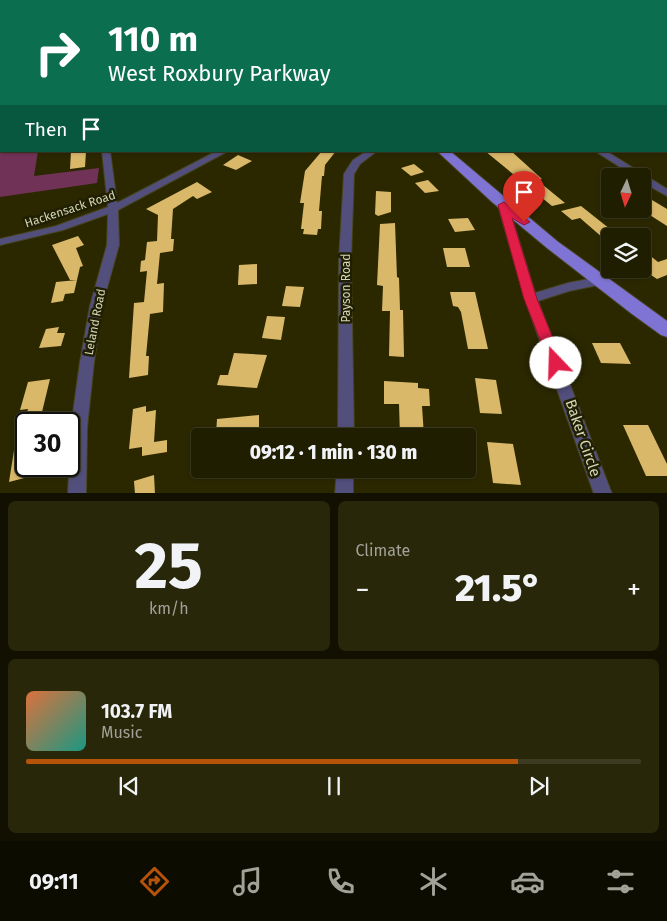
<!DOCTYPE html>
<meta charset="utf-8">
<style>
:root{--surface:#201e00;--page:#28270a;--text:#f1f3f6;--muted:#a2a299;--line:#3d3c22;--accent:#b45309}
body{margin:0;font-family:"Fira Sans",sans-serif;background:var(--page);color:var(--text);height:100vh;display:flex;flex-direction:column;font-size:19px;white-space:nowrap}
*{box-sizing:border-box;margin:0}
p{font-size:16px;color:var(--muted)}
.icon{flex:none;width:28px;height:28px;fill:none;stroke:currentColor;stroke-width:2;stroke-linecap:round;stroke-linejoin:round}
.map{position:relative;height:493px;overflow:hidden}
.panel{display:flex;flex-direction:column;gap:8px;padding:8px;background:#121000;flex:1}
.panel>*{flex:none}
.guide{position:absolute;left:0px;top:0px;width:668px;height:152px;box-shadow:0 1px 4px #0004,0 0 0 1px var(--line);background:#0b6e4f;color:#fff;overflow:hidden}
.needle{width:32px;rotate:184deg}
.fabs{position:absolute;left:601px;top:168px;display:grid;gap:10px}
.fabs a{display:grid;place-items:center;width:50px;height:50px;border-radius:5px;background:var(--surface);box-shadow:0 1px 4px #0004,0 0 0 1px var(--line);font-size:25px}
.speed{position:absolute;left:15px;top:412px;display:flex;gap:10px;font-size:25px;font-weight:700;text-align:center}
.speed>*{display:grid;place-content:center;width:65px;height:65px;border-radius:50%;background:var(--surface);box-shadow:0 1px 4px #0004,0 0 0 1px var(--line);line-height:1}
.speed .limit{border:2px solid #111;border-radius:8px;background:#fff;color:#111}
.pin{position:absolute;display:grid;place-items:center;width:42px;height:42px;color:#fff;margin:-51px -21px;border-radius:50% 50% 50% 0;rotate:-45deg;box-shadow:0 0 5px #0007}
.pin .icon{rotate:45deg}
.me{position:absolute;width:55px;margin:-28px;rotate:339deg;stroke-linejoin:round;filter:drop-shadow(0 0 4px #0008)}
.turn{display:flex;align-items:center;gap:18px;height:105px;padding:0 25px;font-size:22px}
.turn .icon{width:65px;height:65px;stroke-width:2.5}
.turn b{display:block;font-size:35px;line-height:42px}
.then{display:flex;align-items:center;height:48px;padding:0 25px;background:#0003;gap:10px;font-size:19px}
.big{font-size:38px;font-weight:800;line-height:1.1}
.panel .tile{flex:1;display:flex;flex-direction:column;justify-content:center;gap:8px;min-width:0;padding:0 18px;border-radius:8px;background:var(--page)}
.panel .dial{align-items:center;gap:0}
.dial b{font-size:65px;line-height:1}
.song{display:flex;align-items:center;gap:15px}
.cover{width:60px;height:60px;border-radius:8px;background:linear-gradient(135deg,hsl(20 70% 55%),hsl(170 70% 35%))}
.played{height:5px;border-radius:2px;background:linear-gradient(90deg,var(--accent) 80%,var(--line) 80%)}
.keys{display:flex;justify-content:space-around;direction:ltr}
.heat{display:flex;justify-content:space-between;align-items:center;font-size:28px;direction:ltr}
.panel .tiles{flex:1;display:grid;gap:8px;grid-template-columns:1fr 1fr}
.tile:last-child{grid-column:span 2}
.trip{position:absolute;left:191px;top:428px;width:285px;height:50px;border-radius:5px;background:var(--surface);box-shadow:0 1px 4px #0004,0 0 0 1px var(--line);font-weight:800;line-height:50px;text-align:center}
.tabs{display:flex;height:80px;justify-content:space-around;align-items:center;background:#0d0c00;color:var(--muted)}
.tabs .icon{width:35px;height:35px}
.tabs .current{color:var(--accent)}
.tabs b{font-size:22px;color:var(--text)}
.map>svg:first-child{display:block}
.green{fill:#703256}
.building{fill:#dab86a}
.lines{fill:none;stroke-linecap:round;stroke-linejoin:round}
.street-casing{stroke:#46441d;stroke-width:2}
.primary-casing{stroke:#46441d;stroke-width:2}
.highway-casing{stroke:#46441d;stroke-width:2}
.street{fill:#534f7d;fill-rule:evenodd}
.primary{fill:#7f74d3;fill-rule:evenodd}
.highway{fill:#9083f5;fill-rule:evenodd}
.route{fill:#e11d48;stroke:#92132f}
.labels{text-anchor:middle;stroke-width:5;stroke-linejoin:round;paint-order:stroke}
.street-label{font-size:12px;fill:#d4d4b7;stroke:#201f02}
.near-street-label{font-size:15px;fill:#d4d4b7;stroke:#201f02}
</style>
<div class="map">
<svg width="667" height="494" viewBox="0 0 667 494">
<rect width="100%" height="100%" fill="#2b2800"/>
<g class="green">
<path d="M0 0H396L1 1V7Z"/>
<path d="M0 147 1 151H38L34 176 99 168 97 183 0 197Z"/>
</g>
<g class="building">
<path d="M71 151H86L85 167 70 169Z"/>
<path d="M322 151H336L325 165 324 176H322L319 211H322L321 229H318L317 235 303 234 304 229H301L304 203H300L305 171Z"/>
<path d="M485 151H511L542 179 537 180 565 203 552 206Z"/>
<path d="M238 155 252 161 236 170 223 165Z"/>
<path d="M414 164 424 172 411 176 401 168Z"/>
<path d="M428 180 439 191 425 193 415 183Z"/>
<path d="M197 182 212 192 197 199 193 196 173 209 171 239H174L173 251 160 253 157 284 164 283 163 312 150 314 146 356H149L148 375 129 378 134 303 144 302 147 271 140 272 141 261 145 260 147 242 157 241 158 215 146 209Z"/>
<path d="M376 191 391 192V212L378 216 375 214Z"/>
<path d="M642 194 667 209V226L642 210Z"/>
<path d="M581 206 610 229V244L580 218 572 220 561 211Z"/>
<path d="M468 218 475 230 455 232 448 219Z"/>
<path d="M395 223 397 277 399 278 400 310H403L404 357 389 356 390 311H382L383 286 377 285 380 224Z"/>
<path d="M78 236 84 245 76 248 83 266 80 267 77 280H70L52 245Z"/>
<path d="M443 248H465L470 267H447Z"/>
<path d="M642 249 658 262 667 259V275L657 279 642 269Z"/>
<path d="M257 264V284L238 285 239 265Z"/>
<path d="M77 280 74 293 65 294 63 301 51 303 56 282Z"/>
<path d="M286 286 304 287 300 307 282 306Z"/>
<path d="M450 292H475L488 349H468L461 312 458 307 453 306Z"/>
<path d="M267 316 285 317 281 340 262 338Z"/>
<path d="M59 327 57 333H65L61 346 39 348 46 329Z"/>
<path d="M592 343H620L631 364 601 363Z"/>
<path d="M234 353 267 355 257 388 217 385 220 375H228Z"/>
<path d="M475 378 496 380 502 414 480 413Z"/>
<path d="M50 379 42 412 26 415 28 409 20 410 28 382Z"/>
<path d="M384 381 418 383V388L429 389 430 406H422L424 436H400L399 404H384Z"/>
<path d="M146 406V412L156 410 154 442 167 440V452L142 456V447L129 449 133 409Z"/>
<path d="M259 415V436H228V433L216 434 217 419Z"/>
<path d="M623 425H648L667 464V476H646Z"/>
<path d="M26 442V466H34L32 476 9 482 15 444Z"/>
<path d="M487 442 513 444 521 485 493 483Z"/>
<path d="M154 475 155 494H135L134 481Z"/>
</g>
<g class="lines">
<g class="street-casing">
<g id="street">
<path d="M420 0H426V1H421Z"/>
<path d="M490 0H496V1H491Z"/>
<path d="M629 0H662L629 1Z"/>
<rect x="666" y="21" width="1" height="4"/>
<rect x="666" y="81" width="1" height="4"/>
<path d="M102 151H110L117 203 217 151H228L118 210 119 245 102 306 94 362 87 428 86 494H68L71 428 80 362 90 306 107 245 108 214 63 230 0 245V239L56 226 108 207Z"/>
<path d="M367 151H377L360 164 354 174 351 260 354 436H338L339 260 344 174 353 160Z"/>
<path d="M595 151H606L667 189V196L642 182V176H634Z"/>
<path d="M503 202 508 205 535 293 568 283 599 277 603 278 605 281 603 284 569 291 538 301 612 494H594L525 299 498 205Z"/>
<path d="M337 469H353V494H335Z"/>
</g>
</g>
<g class="primary-casing">
<path id="primary" d="M437 151H450L557 241 667 321V337L661 335 632 314 547 248 492 202Z"/>
</g>
<g class="highway-casing">
<g id="highway">
<rect x="0" y="13" width="1" height="4"/>
<rect x="666" y="38" width="1" height="4"/>
</g>
</g>
<use href="#street" class="street"/>
<use href="#primary" class="primary"/>
<use href="#highway" class="highway"/>
</g>
<path class="route" d="M504 202 530 222 524 225 512 218 537 299 563 363 561 367H551L524 299 498 205Z"/>
<g class="labels">
<g class="street-label">
<text transform="translate(70 209) rotate(-18)" y="4">Hackensack Road</text>
<text transform="translate(346 288) rotate(-90)" y="4">Payson Road</text>
<text transform="translate(95 322) rotate(-79)" y="4">Leland Road</text>
</g>
<g class="near-street-label">
<text transform="translate(583 438) rotate(71)" y="5">Baker Circle</text>
</g>
</g>
</svg>
<div class="fabs">
<a><svg class="needle" viewBox="-14 -14 28 28"><path d="M0-13l5 13h-10z" fill="#e53935"/><path d="M0 13l5-13h-10z" fill="#a2a299"/></svg></a>
<a><svg class="icon" aria-label="layers" viewBox="0 0 24 24"><path d="M12 4l9 5-9 5-9-5zM3 14l9 5 9-5"/></svg></a>
</div>
<div class="speed"><div class="limit">30</div></div>
<div class="pin" style="left:524px;top:222px;background:#d93025"><svg class="icon" aria-label="arrive" viewBox="0 0 24 24"><path d="M6 21V4h12l-3 4 3 4H6"/></svg></div>
<svg class="me" style="left:556px;top:363px" viewBox="-20 -20 40 40"><circle r="19" fill="#fff"/><path d="M0-13L10 11 0 6-10 11z" fill="#e11d48"/></svg>
<div class="trip">09:12 · 1 min · 130 m</div>
<div class="guide">
<div class="turn"><svg class="icon" aria-label="right" viewBox="0 0 24 24"><path d="M7 20v-9h11M14 6l5 5-5 5"/></svg><div><b>110 m</b>West Roxbury Parkway</div></div>
<div class="then">Then<svg class="icon" aria-label="arrive" viewBox="0 0 24 24"><path d="M6 21V4h12l-3 4 3 4H6"/></svg></div>
</div>
</div>
<section class="panel">
<div class="tiles">
<div class="tile dial"><b>25</b><p>km/h</p></div>
<div class="tile"><p>Climate</p>
<div class="heat"><a>−</a><b class="big">21.5°</b><a>+</a></div>
</div>
<div class="tile">
<div class="song"><i class="cover"></i><div><b>103.7 FM</b><p>Music</p></div></div>
<div class="played"></div>
<div class="keys"><svg class="icon" aria-label="previous" viewBox="0 0 24 24"><path d="M18 5L8 12l10 7zM5 5v14"/></svg><svg class="icon" aria-label="pause" viewBox="0 0 24 24"><path d="M8 5v14M16 5v14"/></svg><svg class="icon" aria-label="next" viewBox="0 0 24 24"><path d="M6 5l10 7-10 7zM19 5v14"/></svg></div>
</div>
</div>
</section>
<nav class="tabs">
<b>09:11</b>
<svg class="icon current" aria-label="directions" viewBox="0 0 24 24"><path d="M12 3l9 9-9 9-9-9zM9 14v-3h6M13 9l2 2-2 2"/></svg>
<svg class="icon" aria-label="music" viewBox="0 0 24 24"><path d="M9 18V5l10-2v13"/><circle cx="6" cy="18" r="3"/><circle cx="16" cy="16" r="3"/></svg>
<svg class="icon" aria-label="phone" viewBox="0 0 24 24"><path d="M5 4h4l2 5-3 2q2 4 5 5l2-3 5 2v4C11 20 4 13 5 4z"/></svg>
<svg class="icon" aria-label="climate" viewBox="0 0 24 24"><path d="M12 3v18M4 7l16 10M4 17L20 7"/></svg>
<svg class="icon" aria-label="car" viewBox="0 0 24 24"><path d="M5 17H2v-5l4-1 3-4h7l3 4 3 1v5h-3M9 17h6M6 11h13"/><circle cx="7" cy="17" r="2"/><circle cx="17" cy="17" r="2"/></svg>
<svg class="icon" aria-label="filters" viewBox="0 0 24 24"><path d="M4 7h16M4 17h16"/><circle cx="9" cy="7" r="2"/><circle cx="15" cy="17" r="2"/></svg>
</nav>
